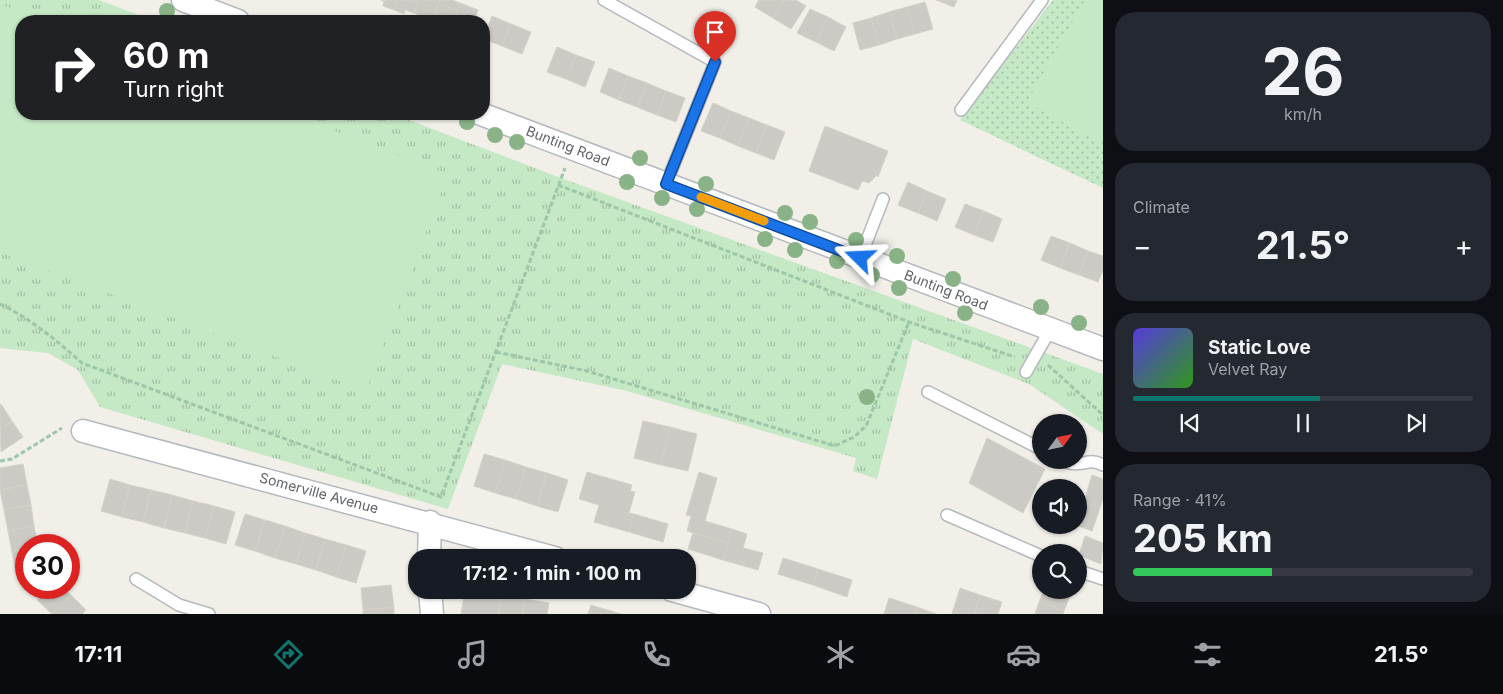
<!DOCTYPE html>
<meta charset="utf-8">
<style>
:root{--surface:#171b24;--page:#242831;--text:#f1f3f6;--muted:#9ea1a6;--line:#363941;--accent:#0f766e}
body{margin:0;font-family:Inter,sans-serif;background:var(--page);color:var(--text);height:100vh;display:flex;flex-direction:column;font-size:19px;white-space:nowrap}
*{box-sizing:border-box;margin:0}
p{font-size:16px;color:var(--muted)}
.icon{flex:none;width:28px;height:28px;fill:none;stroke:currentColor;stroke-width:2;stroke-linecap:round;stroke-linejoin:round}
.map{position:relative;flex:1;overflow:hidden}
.sheet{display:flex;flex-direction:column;gap:12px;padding:12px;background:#0d0f14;width:400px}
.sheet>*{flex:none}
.top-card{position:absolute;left:15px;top:15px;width:475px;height:105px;border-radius:20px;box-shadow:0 1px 4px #0004;background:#202124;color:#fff;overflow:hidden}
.needle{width:32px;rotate:57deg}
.tools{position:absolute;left:1032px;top:414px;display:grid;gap:10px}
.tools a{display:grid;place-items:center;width:55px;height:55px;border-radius:50%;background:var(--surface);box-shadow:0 1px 4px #0004;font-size:25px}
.speed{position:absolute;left:15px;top:534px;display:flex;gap:10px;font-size:25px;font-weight:700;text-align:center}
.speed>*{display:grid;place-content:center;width:65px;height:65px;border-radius:50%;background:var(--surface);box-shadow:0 1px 4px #0004;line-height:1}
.speed .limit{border:8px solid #d22;background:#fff;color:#111}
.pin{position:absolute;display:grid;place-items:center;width:42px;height:42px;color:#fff;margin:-51px -21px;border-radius:50% 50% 50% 0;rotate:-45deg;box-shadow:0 0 5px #0007}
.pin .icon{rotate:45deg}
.me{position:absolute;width:55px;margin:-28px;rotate:291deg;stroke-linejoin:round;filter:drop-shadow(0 0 4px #0008)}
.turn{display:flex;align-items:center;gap:18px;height:105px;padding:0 25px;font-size:22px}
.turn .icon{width:65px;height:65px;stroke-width:2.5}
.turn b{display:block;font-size:35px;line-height:42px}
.big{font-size:38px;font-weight:700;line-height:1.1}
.sheet .tile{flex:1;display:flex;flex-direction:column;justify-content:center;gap:8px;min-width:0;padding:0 18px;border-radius:20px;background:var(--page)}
.sheet .dial{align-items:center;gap:0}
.dial b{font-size:65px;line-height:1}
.song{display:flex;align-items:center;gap:15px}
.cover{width:60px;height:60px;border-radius:8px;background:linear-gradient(135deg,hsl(250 70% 55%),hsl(110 70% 35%))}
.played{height:5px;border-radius:2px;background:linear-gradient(90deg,var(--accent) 55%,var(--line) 55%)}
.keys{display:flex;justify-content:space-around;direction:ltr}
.heat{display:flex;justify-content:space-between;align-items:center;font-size:28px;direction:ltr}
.charge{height:8px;border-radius:4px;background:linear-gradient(90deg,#34c759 41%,var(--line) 0)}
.trip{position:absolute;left:408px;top:549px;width:288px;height:50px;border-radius:20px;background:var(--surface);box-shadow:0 1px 4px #0004;font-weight:700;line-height:50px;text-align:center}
.menu{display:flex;height:80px;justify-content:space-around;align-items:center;background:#090b0e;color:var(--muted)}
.menu .icon{width:35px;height:35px}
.menu .current{color:var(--accent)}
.menu b{font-size:22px;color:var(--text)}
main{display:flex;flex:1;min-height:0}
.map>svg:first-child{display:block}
.grass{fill:url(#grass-dots)}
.park{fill:url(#park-tufts)}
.pitch{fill:#c5e8c5}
.building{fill:#cccac5;stroke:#d6d1c6}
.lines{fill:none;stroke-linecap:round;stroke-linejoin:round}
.service-casing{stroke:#b5b8bc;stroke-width:14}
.minor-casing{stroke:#b5b8bc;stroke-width:25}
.path{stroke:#9cc7a9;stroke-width:3;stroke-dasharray:5 2.5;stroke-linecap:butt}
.service{stroke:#fff;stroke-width:11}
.minor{stroke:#fff;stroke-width:22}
.tree{fill:#89b387}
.route-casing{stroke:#114b97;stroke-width:12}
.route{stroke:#1a73e8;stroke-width:9}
.slow{stroke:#f59e0b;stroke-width:9}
.labels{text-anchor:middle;stroke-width:5;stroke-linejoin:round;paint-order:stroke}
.street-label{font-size:14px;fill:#5f6368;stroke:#fff}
</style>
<main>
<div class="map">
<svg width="1103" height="614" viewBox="0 0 1103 614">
<defs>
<pattern id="grass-dots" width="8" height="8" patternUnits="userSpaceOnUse" patternTransform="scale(1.25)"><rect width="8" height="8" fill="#c5e8c5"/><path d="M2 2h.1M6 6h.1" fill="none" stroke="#a3c0a4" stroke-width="1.8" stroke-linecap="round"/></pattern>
<pattern id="park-tufts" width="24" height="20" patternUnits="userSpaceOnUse" patternTransform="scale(1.25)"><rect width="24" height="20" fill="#c5e8c5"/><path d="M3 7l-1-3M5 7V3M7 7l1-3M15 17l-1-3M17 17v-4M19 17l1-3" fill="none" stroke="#a3c0a4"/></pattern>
</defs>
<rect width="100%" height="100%" fill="#f1efe8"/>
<path class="grass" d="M1053 0H1103V188L960 120Z"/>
<path class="park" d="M0 0H99L154 21H21V114H393L561 178 1103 374V434L1029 384 913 339 877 479 853 471 856 458 627 391 502 364 448 509 100 407 78 370 48 353 0 348Z"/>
<g class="pitch">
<path d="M1085 0H1103V140L1101 144 1027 102Z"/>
<path d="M0 4 46 21H21V114H290L448 174 366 391 0 252Z"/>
</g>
<g class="building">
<path d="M381 0H397L394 10 383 6 384 1Z"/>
<path d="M397 0H419L414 13 405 10 404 14 394 10Z"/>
<path d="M419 0H440L432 20 414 13Z"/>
<path d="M440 0H452L460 3 453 21 432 20Z"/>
<path d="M759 0H784L773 18 755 7Z"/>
<path d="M784 0H796L806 6 791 29 773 18Z"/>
<path d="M936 0H957L954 7Z"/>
<path d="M925 2 933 29 915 34 907 7Z"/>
<path d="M460 3 478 10 474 21H453Z"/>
<path d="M907 7 915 34 897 39 889 12Z"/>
<path d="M810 9 828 17 816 42 797 33Z"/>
<path d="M889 12 897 39 879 45 871 18Z"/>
<path d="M492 16 511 24 502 46 484 39Z"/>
<path d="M828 17 846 27 834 51 816 42Z"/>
<path d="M871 18 879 45 860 50 853 23Z"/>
<path d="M511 24 531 32 522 54 502 46Z"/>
<path d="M557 47 576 55 566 79 547 72Z"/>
<path d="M576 55 595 62 585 87 566 79Z"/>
<path d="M609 68 628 76 619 100 600 92Z"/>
<path d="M628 76 647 83 637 107 619 100Z"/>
<path d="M647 83 666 91 657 115 637 107Z"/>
<path d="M666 91 685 98 676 122 657 115Z"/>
<path d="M713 103 731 111 720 138 701 131Z"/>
<path d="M731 111 749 118 738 146 720 138Z"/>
<path d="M749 118 767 125 756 153 738 146Z"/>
<path d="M767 125 785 132 774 160 756 153Z"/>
<path d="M825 126 888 151 878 177 877 175 869 183 862 181 858 190 809 171Z"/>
<path d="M908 182 927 191 918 213 898 205Z"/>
<path d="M927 191 946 199 937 221 918 213Z"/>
<path d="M965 204 984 211 974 235 955 227Z"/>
<path d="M984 211 1002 219 993 242 974 235Z"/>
<path d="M1051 236 1070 243 1060 268 1041 260Z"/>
<path d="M1070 243 1088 251 1079 275 1060 268Z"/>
<path d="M1088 251 1103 256V270L1098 282 1079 275Z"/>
<path d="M1 404 12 421 0 429V405Z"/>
<path d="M12 421 23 437 1 452 0 429Z"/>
<path d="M643 421 670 427 661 465 634 458Z"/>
<path d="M670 427 697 434 688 471 661 465Z"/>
<path d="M987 438 1045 469 1023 513 969 483Z"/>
<path d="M484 454 505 460 495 493 474 486Z"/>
<path d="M505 460 526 467 516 499 495 493Z"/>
<path d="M23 464 27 485 0 490V468Z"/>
<path d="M526 467 547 473 537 506 516 499Z"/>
<path d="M587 472 632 485 630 491 635 492 629 513 634 514 629 532 594 522 599 505 579 499Z"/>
<path d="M699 472 717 478 705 521 732 529 728 543 687 531 691 516 686 515Z"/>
<path d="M547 473 568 480 558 512 537 506Z"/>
<path d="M1092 475 1103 479V499L1100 508 1084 502Z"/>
<path d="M110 479 130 485 122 517 101 511Z"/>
<path d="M27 485 31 505 4 510 0 490Z"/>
<path d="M130 485 151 490 143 522 122 517Z"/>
<path d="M151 490 172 495 164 528 143 522Z"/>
<path d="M172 495 193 501 185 533 164 528Z"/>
<path d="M193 501 214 506 205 538 185 533Z"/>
<path d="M1084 502 1100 508 1092 531 1076 525H1079V516Z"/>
<path d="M31 505 34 526 8 531 4 510Z"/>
<path d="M214 506 235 512 226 544 205 538Z"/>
<path d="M245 514 265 520 255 551 235 545Z"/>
<path d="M634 514 668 524 663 542 629 532Z"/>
<path d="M265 520 285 526 275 558 255 551Z"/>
<path d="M34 526 38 545H26V549L12 552 8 531Z"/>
<path d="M285 526 305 533 296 564 275 558Z"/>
<path d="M732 529 747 534 743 548 763 553 758 570 723 560Z"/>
<path d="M305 533 325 539 316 570 296 564Z"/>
<path d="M693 533 728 543 723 560 688 549Z"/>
<path d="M1085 536 1103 543 1101 564 1079 555Z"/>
<path d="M325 539 346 545 336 577 316 570Z"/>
<path d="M346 545 366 551 356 583 336 577Z"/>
<path d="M26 549V570L16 572 12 552Z"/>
<path d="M783 558 818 569 813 585 778 574Z"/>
<path d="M818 569 852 580 847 597 813 585Z"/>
<path d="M391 585 394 607 363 610 361 588Z"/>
<path d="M49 588H63L71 595 52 614 37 600Z"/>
<path d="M960 588 980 595 975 614H952Z"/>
<path d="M465 590H484L502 594 498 614H461Z"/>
<path d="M1044 590H1072L1064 611 1039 602Z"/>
<path d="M502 594 525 599 522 614H498Z"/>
<path d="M71 595 86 610 82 614H52Z"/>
<path d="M980 595 1002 602 998 614H975Z"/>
<path d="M889 598 917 607 915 614H884Z"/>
<path d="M525 599 549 603 547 614H522Z"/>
<path d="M1039 602 1064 611 1063 614H1035Z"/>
<path d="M591 605 621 614H588Z"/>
<path d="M394 607V614H363V610Z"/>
<path d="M917 607 936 614H915Z"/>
</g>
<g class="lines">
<g class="service-casing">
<g id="service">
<path d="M604 0 715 62 666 184"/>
<path d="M961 110 1042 0"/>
<path d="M860 258 883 199"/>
<path d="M1026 372 1050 330"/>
<path d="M928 392 1041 449"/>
<path d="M1062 460C1082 470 1086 456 1103 465"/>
<path d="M947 515 1041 556"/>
<path d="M1079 571 1103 579"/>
<path d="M136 579 179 605 209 614"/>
</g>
</g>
<g class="minor-casing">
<g id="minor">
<path d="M183 0 238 21"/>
<path d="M481 114 1103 349"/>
<path d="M83 431 555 558"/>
<path d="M429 558 430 522"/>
<path d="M430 590 432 614"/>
<path d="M672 590 759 614"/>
</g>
</g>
<g class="path">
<path d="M558 185 909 322 1015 357"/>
<path d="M0 304C31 319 56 340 82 363L441 497 565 168"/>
<path d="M496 352 587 371 835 446 854 437 866 426 909 322"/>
<path d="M1048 365 1103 415"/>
<path d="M0 461 12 459 62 428"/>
</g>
<use href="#service" class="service"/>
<use href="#minor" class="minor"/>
</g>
<g class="tree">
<circle cx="167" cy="11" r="8"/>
<circle cx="467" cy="122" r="8"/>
<circle cx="495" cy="135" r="8"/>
<circle cx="517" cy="142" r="8"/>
<circle cx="640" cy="158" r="8"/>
<circle cx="627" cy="182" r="8"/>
<circle cx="706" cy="184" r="8"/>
<circle cx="662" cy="198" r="8"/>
<circle cx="697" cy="209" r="8"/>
<circle cx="785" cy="213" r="8"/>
<circle cx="810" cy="222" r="8"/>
<circle cx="765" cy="239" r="8"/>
<circle cx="856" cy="240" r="8"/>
<circle cx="795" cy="250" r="8"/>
<circle cx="897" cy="256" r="8"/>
<circle cx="837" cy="261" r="8"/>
<circle cx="872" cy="275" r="8"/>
<circle cx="953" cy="279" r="8"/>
<circle cx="899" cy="288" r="8"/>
<circle cx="1041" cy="307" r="8"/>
<circle cx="965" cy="313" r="8"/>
<circle cx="1079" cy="323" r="8"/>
<circle cx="867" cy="397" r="8"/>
</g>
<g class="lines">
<g class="route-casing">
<path id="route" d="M715 62 666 184 860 258"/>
</g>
<use href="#route" class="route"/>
<path class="slow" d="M701 197 764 221"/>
</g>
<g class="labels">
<g class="street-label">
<text transform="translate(568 146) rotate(21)" y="5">Bunting Road</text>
<text transform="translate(946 290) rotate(21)" y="5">Bunting Road</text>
<text transform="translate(319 493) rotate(15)" y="5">Somerville Avenue</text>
</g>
</g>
</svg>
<div class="tools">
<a><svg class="needle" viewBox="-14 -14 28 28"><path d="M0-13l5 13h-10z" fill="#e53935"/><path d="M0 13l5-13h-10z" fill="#9ea1a6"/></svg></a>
<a><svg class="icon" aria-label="sound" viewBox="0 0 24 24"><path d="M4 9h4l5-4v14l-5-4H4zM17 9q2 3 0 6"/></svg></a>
<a><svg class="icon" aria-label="search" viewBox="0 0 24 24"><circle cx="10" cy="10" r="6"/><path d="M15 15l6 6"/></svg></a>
</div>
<div class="speed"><div class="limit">30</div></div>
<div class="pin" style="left:715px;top:62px;background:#d93025"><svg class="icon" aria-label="arrive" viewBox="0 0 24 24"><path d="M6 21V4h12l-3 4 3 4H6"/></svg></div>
<svg class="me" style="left:860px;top:258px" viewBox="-20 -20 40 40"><path d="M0-17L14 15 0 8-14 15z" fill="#1a73e8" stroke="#fff" stroke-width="4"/></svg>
<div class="trip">17:12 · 1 min · 100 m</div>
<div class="top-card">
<div class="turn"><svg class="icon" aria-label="right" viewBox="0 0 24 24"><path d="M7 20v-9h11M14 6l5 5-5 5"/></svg><div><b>60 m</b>Turn right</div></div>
</div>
</div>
<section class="sheet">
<div class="tile dial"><b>26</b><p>km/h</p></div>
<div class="tile"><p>Climate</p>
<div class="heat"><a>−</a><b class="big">21.5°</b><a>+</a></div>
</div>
<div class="tile">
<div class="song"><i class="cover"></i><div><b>Static Love</b><p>Velvet Ray</p></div></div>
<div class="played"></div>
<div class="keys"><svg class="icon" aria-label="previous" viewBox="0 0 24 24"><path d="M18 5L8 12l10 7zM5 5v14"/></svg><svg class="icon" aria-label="pause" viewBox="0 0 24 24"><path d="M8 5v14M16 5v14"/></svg><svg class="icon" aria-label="next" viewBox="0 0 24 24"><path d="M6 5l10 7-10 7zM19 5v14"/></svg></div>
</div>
<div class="tile"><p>Range · 41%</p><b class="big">205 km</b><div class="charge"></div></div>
</section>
</main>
<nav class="menu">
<b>17:11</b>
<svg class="icon current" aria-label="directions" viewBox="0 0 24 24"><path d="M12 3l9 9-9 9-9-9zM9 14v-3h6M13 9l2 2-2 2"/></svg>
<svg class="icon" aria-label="music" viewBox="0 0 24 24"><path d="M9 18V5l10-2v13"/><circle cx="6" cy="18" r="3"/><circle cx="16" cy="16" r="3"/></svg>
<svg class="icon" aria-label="phone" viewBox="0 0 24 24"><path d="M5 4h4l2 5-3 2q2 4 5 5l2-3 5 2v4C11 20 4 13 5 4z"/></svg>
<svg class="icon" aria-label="climate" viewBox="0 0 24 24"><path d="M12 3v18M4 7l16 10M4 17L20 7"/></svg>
<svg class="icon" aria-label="car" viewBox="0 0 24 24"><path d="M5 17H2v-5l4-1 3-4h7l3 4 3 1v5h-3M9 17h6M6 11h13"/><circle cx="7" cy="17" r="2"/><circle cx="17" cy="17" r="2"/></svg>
<svg class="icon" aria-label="filters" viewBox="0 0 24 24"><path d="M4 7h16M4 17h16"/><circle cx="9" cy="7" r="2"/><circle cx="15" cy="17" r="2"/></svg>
<b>21.5°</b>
</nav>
